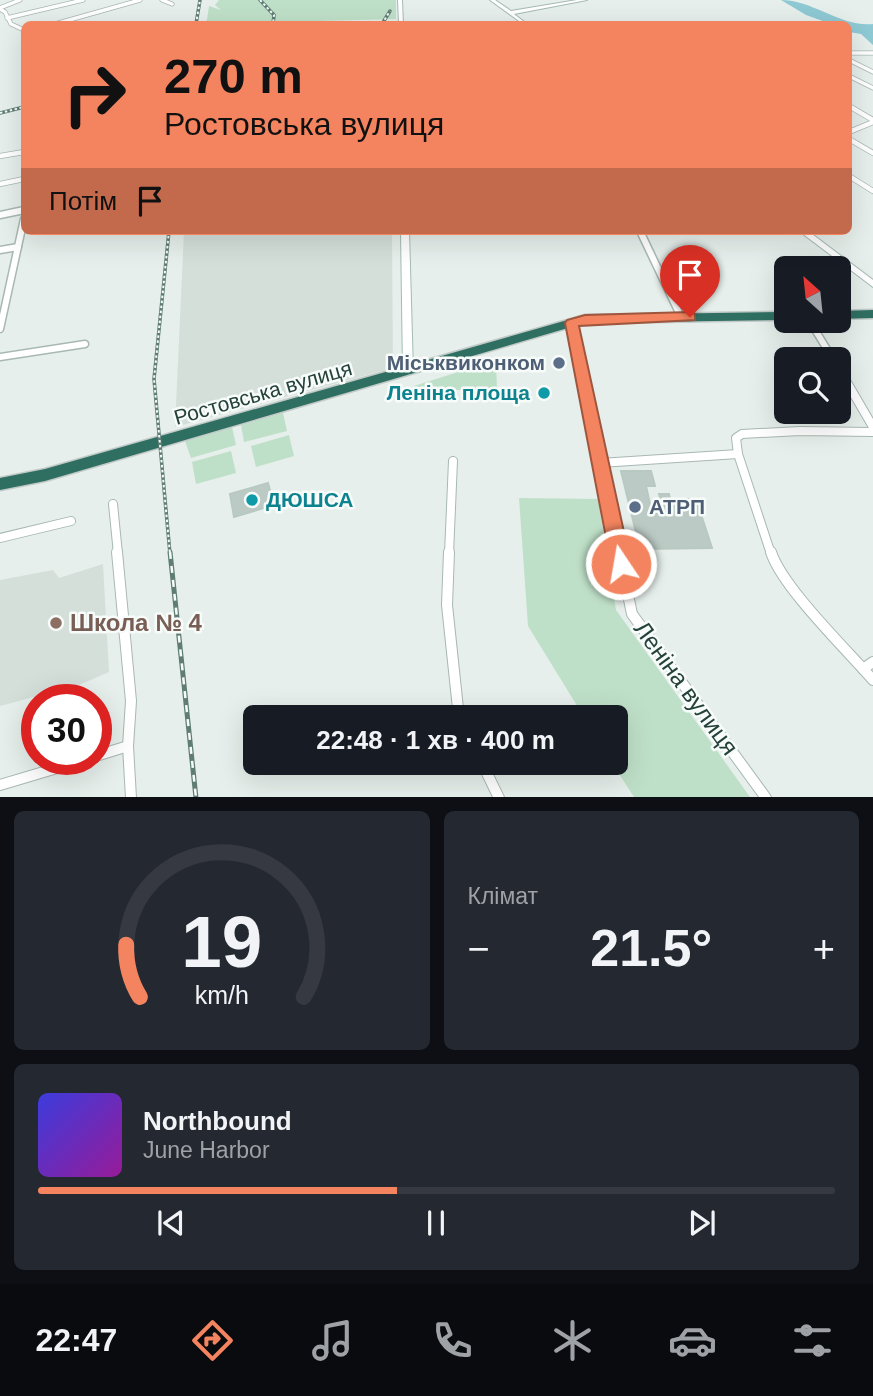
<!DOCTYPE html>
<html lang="uk">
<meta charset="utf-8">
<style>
:root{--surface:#171b24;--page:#242831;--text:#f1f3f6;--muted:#9ea1a6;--line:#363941;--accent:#f4845f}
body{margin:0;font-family:Helvetica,sans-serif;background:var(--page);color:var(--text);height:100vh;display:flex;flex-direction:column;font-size:26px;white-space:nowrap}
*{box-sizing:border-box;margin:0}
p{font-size:23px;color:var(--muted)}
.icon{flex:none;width:38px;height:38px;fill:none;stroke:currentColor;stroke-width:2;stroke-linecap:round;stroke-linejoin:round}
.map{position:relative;height:797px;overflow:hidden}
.side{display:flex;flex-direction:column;gap:14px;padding:14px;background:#0d0f14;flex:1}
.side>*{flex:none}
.hud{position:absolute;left:21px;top:21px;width:831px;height:214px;border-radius:10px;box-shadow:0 7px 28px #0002;background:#f4845f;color:#111;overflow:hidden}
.needle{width:46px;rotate:333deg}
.fabs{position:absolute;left:774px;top:256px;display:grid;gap:14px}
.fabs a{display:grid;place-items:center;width:77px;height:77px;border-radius:10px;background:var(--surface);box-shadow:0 7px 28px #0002;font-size:35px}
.speed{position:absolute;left:21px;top:684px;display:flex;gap:14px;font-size:35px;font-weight:700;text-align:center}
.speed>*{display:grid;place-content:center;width:91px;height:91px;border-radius:50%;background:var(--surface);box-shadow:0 7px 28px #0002;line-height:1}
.speed .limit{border:10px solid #d22;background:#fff;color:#111}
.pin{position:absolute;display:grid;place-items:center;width:60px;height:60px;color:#fff;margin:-72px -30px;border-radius:50% 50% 50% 0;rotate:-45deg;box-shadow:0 0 7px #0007}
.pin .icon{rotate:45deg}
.me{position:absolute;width:77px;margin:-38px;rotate:348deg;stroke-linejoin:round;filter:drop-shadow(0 0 5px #0008)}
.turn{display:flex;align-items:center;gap:24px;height:147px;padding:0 28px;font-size:32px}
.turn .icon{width:91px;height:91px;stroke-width:2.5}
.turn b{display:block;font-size:49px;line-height:60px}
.then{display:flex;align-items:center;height:66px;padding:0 28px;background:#0003;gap:14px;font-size:26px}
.big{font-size:52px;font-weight:700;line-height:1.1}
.side .card{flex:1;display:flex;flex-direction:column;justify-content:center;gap:10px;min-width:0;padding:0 24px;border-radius:10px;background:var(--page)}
.side .dial{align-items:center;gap:0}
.dial svg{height:182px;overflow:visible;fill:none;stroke:var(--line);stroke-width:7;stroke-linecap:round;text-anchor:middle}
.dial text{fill:var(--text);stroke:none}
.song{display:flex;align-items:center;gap:21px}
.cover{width:84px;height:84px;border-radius:10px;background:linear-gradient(135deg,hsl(240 70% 55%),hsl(300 70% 35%))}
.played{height:7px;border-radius:4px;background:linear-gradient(90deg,var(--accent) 45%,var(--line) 45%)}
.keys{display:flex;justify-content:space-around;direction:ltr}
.heat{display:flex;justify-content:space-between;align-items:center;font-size:38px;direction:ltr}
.side .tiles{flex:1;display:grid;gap:14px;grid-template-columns:1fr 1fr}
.card:last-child{grid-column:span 2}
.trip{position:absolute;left:243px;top:705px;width:385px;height:70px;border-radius:10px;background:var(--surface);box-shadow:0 7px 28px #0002;font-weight:700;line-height:70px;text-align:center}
.tab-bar{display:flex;height:112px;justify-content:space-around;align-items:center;background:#090b0e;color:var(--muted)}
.tab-bar .icon{width:49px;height:49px}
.tab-bar .current{color:var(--accent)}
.tab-bar b{font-size:32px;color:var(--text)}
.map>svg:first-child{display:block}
.built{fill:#d4dfda}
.green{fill:#bfe0c8}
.water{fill:#8ec9d4}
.building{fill:#bbcac4;stroke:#b8c9c2;stroke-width:2}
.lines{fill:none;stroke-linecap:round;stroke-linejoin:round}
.street-far4-casing{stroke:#a8b8b2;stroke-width:5}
.street-far3-casing{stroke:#a8b8b2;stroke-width:6}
.street-far2-casing{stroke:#a8b8b2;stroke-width:9}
.street-far1-casing{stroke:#a8b8b2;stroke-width:10}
.street-casing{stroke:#a8b8b2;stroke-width:12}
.secondary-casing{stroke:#a4bbb3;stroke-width:2}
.highway-casing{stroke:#c2cac8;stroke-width:3}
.street-far4{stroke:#fff;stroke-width:3.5}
.street-far3{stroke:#fff;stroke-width:4.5}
.street-far2{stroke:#fff;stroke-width:6}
.street-far1{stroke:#fff;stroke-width:8}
.street{stroke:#fff;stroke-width:10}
.secondary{fill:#fff;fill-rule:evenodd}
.highway{fill:#2f6f62;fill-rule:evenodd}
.rail-far1-casing{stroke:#5f7d75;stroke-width:3.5}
.rail-casing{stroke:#5f7d75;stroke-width:5}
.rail-far1{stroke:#f7fbf9;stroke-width:2;stroke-dasharray:2.5;stroke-linecap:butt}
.rail{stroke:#f7fbf9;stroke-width:2.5;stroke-dasharray:7;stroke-linecap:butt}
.route{fill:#f4845f;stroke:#9f563e;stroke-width:2}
.service-dot{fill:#5c6f8a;stroke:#f7fbf9;stroke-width:2.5}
.culture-dot{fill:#0f9aa8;stroke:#f7fbf9;stroke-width:2.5}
.education-dot{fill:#8d6e63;stroke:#f7fbf9;stroke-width:2.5}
.labels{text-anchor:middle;stroke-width:5;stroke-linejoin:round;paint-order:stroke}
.service-label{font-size:21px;font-weight:bold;fill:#4e5e75;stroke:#f7fbf9;text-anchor:end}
.street-label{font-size:21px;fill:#24423a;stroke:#f7fbf9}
.culture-label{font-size:21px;font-weight:bold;fill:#0d838f;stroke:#f7fbf9;text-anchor:end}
.near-education-label{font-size:24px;font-weight:bold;fill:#785e54;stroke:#f7fbf9;text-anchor:start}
.near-street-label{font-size:24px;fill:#24423a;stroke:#f7fbf9}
</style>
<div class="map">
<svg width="873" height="798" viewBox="0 0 873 798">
<rect width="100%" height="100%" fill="#e6efeb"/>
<g class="built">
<path d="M184 231H392L393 368 175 427Z"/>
<path d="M103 564 109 672 79 685 0 706V580L53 570 59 578Z"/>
</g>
<g class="green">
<path d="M219 0H396V19L201 24 207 20 209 6 221 10 215 5Z"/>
<path d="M496 360 497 390H414V386Z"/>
<path d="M283 413 287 431 244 442 241 425Z"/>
<path d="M232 427 236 445 191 458 185 441Z"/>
<path d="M289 435 294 456 256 467 251 446Z"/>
<path d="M231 451 236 473 196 484 192 462Z"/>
<path d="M519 498 598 499 616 610 750 797H634L612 763H616V718L584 717 528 626Z"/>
</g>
<path class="water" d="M781 0C813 0 840 27 873 24V45L861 34 849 32V24H831L806 15Z"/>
<g class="building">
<path d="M621 471H651L655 486H646L650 504H662L659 494H669L670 499H696L712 548 640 549Z"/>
<path d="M268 483 274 505 234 517 230 494Z"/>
</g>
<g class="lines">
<g class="street-far4-casing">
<g id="street-far4">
<path d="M162 0 172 4"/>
<path d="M0 8 20 0"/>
<path d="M0 9 5 12 11 24 24 30"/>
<path d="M7 18 83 0"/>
<path d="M55 24 140 0"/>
<path d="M849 53H873"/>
<path d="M849 60 873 72"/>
<path d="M849 76 873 88"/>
</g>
</g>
<g class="street-far3-casing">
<g id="street-far3">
<path d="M849 106 873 120"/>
<path d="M849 132 873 122"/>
<path d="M849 139 873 153"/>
<path d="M0 156 24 152"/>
<path d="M849 176 873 191"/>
<path d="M0 184 24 179"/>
<path d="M16 212 24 210"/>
</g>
</g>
<g class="street-far2-casing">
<g id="street-far2">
<path d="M0 215 24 210"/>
<path d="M640 231 681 317"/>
<path d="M0 250 18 247"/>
<path d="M809 320 833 359"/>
<path d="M572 323 580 362"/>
<path d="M0 329 24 219"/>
<path d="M0 357 85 344"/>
</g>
</g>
<g class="street-far1-casing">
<g id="street-far1">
<path d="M580 360 620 554"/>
<path d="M838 367 873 427"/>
<path d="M600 463 738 454"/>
<path d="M113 504 118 554"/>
<path d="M0 538 71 521"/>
<path d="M449 554 453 461"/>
<path d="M771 554 738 454 736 438 742 434 800 431 873 432"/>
</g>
</g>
<g class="street-casing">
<g id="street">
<path d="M449 552 447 605 459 718"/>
<path d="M619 552 632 614 766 798"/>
<path d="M771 552C782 587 847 650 873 680"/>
<path d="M863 669 873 662"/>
<path d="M128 746 131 798"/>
<path d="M96 756 128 746 131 701 117 552"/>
<path d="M482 763 499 798"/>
<path d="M0 785 84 760"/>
</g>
</g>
<g class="secondary-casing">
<g id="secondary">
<path d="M398 0H402L403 24H399Z"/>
<path d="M490 0H495L511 11 577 0H587L514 14 527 24H523Z"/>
<path d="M401 231H409L413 372 408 375 403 372Z"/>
<path d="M799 231H808L873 280V287Z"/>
</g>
</g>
<g class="highway-casing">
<g id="highway">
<path d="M873 310V318L838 319V311Z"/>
<path d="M786 312V320L585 323 45 481 0 490V478L45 469 585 315Z"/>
</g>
</g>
<use href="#street-far4" class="street-far4"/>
<use href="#street-far3" class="street-far3"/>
<use href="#street-far2" class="street-far2"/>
<use href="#street-far1" class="street-far1"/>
<use href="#street" class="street"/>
<use href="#secondary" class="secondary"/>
<use href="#highway" class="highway"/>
<g class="rail-far1-casing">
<g id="rail-far1">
<path d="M260 0 274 15 273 24"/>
<path d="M196 24 200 0"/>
<path d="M382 24 390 11"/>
<path d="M0 113 24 107"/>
<path d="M169 231 154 379 170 554"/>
</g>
</g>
<g class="rail-casing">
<path id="rail" d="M170 552 196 798"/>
</g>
<use href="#rail-far1" class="rail-far1"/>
<use href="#rail" class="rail"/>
</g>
<path class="route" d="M690 312 695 314V320L579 326 631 564 628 570 621 573 614 570 611 564 565 323 567 320 585 315Z"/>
<g class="service-dot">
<circle cx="559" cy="363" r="7"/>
<circle cx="635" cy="507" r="7"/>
</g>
<g class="culture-dot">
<circle cx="544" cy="393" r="7"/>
<circle cx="252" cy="500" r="7"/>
</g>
<circle class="education-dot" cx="56" cy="623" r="7"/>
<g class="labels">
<g class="service-label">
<text x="545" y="370">Міськвиконком</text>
<text x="649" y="514" text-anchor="start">АТРП</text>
</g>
<g class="street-label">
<text transform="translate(263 393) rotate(-16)" y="7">Ростовська вулиця</text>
</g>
<g class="culture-label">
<text x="530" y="400">Леніна площа</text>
<text x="266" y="507" text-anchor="start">ДЮШСА</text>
</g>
<g class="near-education-label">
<text x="70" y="631">Школа № 4</text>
</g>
<g class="near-street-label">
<text transform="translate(686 688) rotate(54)" y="8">Леніна вулиця</text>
</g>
</g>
</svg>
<div class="fabs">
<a><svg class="needle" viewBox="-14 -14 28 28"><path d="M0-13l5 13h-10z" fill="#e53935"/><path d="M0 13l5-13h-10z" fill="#9ea1a6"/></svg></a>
<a><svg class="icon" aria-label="search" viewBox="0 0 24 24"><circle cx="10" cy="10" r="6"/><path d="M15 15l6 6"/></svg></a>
</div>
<div class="speed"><div class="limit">30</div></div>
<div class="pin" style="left:690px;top:317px;background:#d93025"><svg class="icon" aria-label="arrive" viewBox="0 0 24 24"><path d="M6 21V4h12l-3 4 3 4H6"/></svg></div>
<svg class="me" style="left:621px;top:564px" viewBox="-20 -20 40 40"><circle r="17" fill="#f4845f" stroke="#fff" stroke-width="3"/><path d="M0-11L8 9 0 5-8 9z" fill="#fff"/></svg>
<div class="trip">22:48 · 1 хв · 400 m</div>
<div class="hud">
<div class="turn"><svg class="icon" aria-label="right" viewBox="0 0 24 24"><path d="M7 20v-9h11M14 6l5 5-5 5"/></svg><div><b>270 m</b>Ростовська вулиця</div></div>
<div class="then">Потім<svg class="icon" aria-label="arrive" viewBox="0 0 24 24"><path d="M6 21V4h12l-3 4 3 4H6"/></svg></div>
</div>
</div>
<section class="side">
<div class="tiles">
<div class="card dial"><svg viewBox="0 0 100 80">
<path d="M14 69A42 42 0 1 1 86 69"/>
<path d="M14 69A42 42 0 0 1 8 46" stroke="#f4845f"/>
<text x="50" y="56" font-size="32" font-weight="700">19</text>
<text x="50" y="72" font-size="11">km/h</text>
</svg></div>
<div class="card"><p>Клімат</p>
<div class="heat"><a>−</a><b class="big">21.5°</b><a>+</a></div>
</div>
<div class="card">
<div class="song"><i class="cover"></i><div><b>Northbound</b><p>June Harbor</p></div></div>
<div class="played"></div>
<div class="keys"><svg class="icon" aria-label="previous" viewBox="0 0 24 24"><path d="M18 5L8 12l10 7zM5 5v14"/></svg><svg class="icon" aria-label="pause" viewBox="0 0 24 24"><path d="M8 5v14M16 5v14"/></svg><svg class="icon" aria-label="next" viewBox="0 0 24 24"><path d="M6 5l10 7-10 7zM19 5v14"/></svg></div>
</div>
</div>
</section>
<nav class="tab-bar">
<b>22:47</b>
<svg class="icon current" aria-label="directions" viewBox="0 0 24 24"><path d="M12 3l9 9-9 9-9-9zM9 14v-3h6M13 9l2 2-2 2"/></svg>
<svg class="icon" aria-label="music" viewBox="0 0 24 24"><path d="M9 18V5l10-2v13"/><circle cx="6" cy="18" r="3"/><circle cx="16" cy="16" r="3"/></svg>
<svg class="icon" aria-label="phone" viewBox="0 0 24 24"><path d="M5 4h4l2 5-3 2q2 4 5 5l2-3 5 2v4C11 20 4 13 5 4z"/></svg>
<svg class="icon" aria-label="climate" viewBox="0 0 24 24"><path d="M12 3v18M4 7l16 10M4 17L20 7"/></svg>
<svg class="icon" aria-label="car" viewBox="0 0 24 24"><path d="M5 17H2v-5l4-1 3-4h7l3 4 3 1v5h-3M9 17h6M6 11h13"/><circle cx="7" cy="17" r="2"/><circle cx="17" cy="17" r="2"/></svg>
<svg class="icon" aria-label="filters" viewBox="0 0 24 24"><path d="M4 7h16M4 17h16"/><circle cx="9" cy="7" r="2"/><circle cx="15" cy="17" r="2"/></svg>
</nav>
